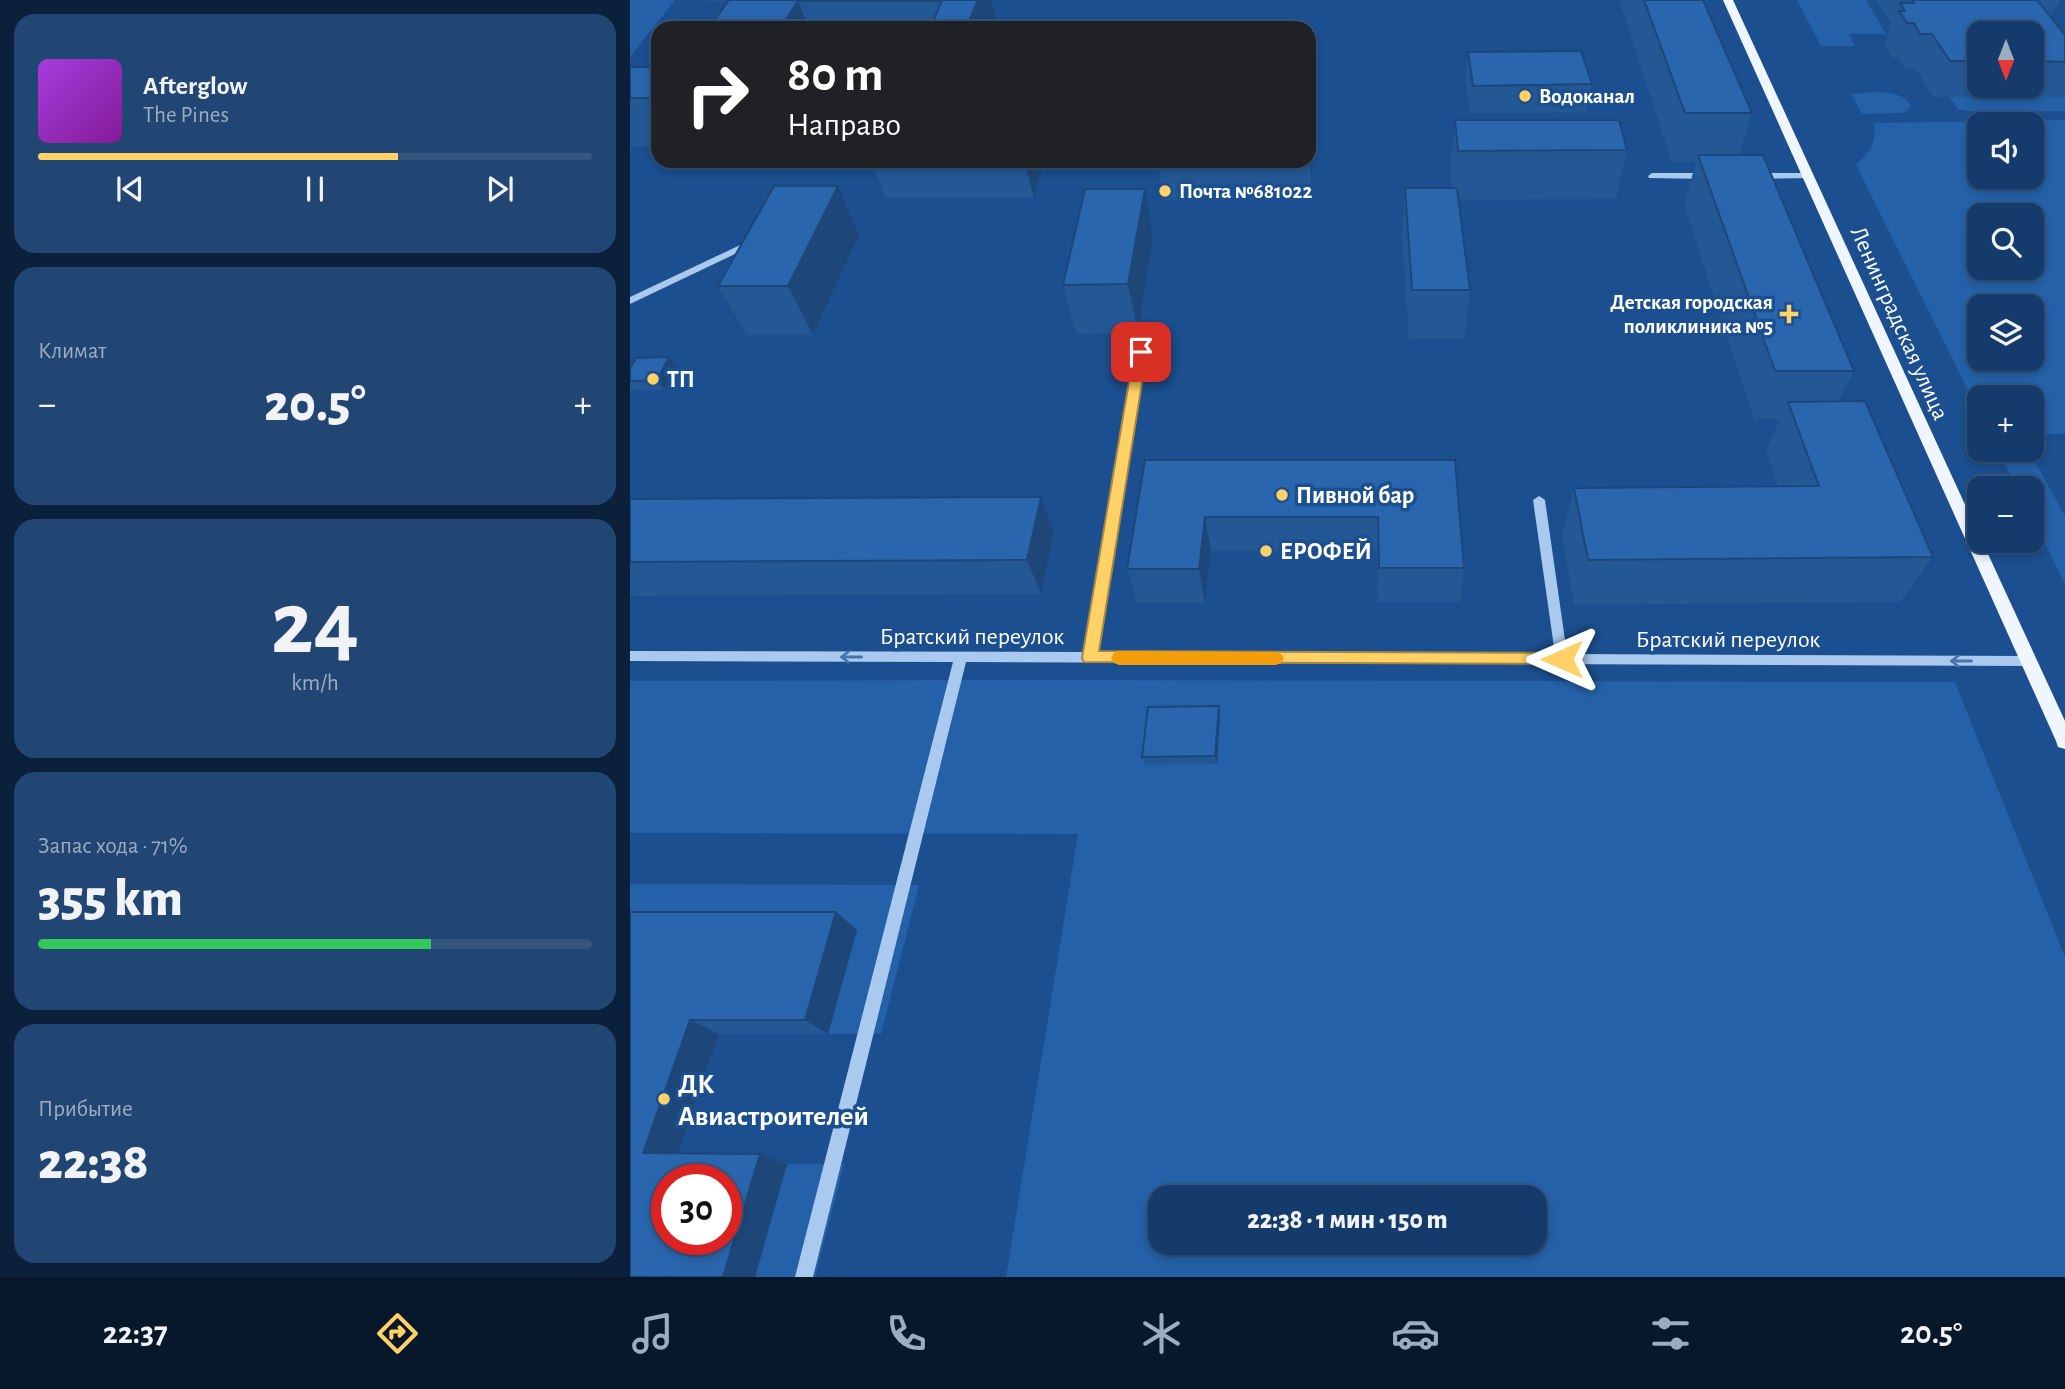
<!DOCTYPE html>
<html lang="ru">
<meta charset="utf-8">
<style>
:root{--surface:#143b6b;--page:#214673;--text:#f1f3f6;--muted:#9dadc1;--line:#33557e;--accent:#ffd166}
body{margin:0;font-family:"Alegreya Sans",sans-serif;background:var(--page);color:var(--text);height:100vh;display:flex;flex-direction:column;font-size:26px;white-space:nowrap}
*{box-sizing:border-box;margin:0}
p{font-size:23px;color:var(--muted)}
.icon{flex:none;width:38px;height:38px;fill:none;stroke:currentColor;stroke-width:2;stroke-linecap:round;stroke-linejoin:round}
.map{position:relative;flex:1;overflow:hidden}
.side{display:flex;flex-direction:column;gap:14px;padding:14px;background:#0b203b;width:630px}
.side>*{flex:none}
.guide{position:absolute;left:21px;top:21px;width:665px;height:147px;border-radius:21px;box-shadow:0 4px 10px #0003,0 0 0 2px var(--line);background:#202124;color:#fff;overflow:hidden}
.needle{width:46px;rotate:180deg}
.controls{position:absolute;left:1337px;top:21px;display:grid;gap:14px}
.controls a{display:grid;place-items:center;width:77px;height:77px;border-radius:14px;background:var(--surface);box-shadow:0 4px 10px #0003,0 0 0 2px var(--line);font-size:35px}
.speed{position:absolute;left:21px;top:1164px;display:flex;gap:14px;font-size:35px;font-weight:700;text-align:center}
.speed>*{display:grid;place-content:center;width:91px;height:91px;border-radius:50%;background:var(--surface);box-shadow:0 4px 10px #0003,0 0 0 2px var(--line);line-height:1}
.speed .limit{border:10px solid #d22;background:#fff;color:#111}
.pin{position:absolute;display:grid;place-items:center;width:60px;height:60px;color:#fff;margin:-30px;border-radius:14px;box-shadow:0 4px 10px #0006}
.me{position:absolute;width:77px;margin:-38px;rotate:270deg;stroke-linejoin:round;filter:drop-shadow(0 0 5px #0008)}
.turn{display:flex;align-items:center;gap:24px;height:147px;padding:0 21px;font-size:32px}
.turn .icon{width:91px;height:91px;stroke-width:2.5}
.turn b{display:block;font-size:49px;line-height:60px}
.big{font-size:52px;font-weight:800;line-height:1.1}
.side .widget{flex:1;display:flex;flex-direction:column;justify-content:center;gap:10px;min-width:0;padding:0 24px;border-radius:21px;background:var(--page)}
.side .dial{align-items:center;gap:0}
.dial b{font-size:91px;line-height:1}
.song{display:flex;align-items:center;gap:21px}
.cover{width:84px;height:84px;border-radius:10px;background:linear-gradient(135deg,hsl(280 70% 55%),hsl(290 70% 35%))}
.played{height:7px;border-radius:4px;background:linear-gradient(90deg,var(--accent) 65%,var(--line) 65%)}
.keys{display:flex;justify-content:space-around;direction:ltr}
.heat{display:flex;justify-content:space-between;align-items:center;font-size:38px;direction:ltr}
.charge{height:10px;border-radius:5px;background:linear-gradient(90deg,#34c759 71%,var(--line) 0)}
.trip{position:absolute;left:518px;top:1185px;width:399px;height:70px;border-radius:21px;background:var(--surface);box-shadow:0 4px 10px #0003,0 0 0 2px var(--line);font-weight:800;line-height:70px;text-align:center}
.tab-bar{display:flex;height:112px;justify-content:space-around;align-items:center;background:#08182b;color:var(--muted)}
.tab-bar .icon{width:49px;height:49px}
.tab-bar .active{color:var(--accent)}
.tab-bar b{font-size:32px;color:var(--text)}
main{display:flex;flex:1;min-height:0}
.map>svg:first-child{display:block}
.green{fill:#2461a8;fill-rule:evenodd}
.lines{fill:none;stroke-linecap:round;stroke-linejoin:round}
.minor{fill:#a9c9ee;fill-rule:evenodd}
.major{fill:#f0f6ff;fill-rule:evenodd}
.wall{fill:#245895;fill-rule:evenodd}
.shaded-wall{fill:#1d4779}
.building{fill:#2a66ad;stroke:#1d4779;stroke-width:2;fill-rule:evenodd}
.oneway{stroke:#4674ac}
.route{fill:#ffd166;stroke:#a68842;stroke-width:2}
.slow{fill:#f59e0b}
.poi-dot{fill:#ffd166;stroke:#1b4f8f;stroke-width:2.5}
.labels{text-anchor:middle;stroke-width:7;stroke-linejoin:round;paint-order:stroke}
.far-poi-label{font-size:21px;font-weight:bold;fill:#fff;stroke:#1b4f8f;text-anchor:start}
.street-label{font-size:24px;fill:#fff;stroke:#1b4f8f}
.poi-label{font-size:24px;font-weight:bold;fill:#fff;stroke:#1b4f8f;text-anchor:start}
.near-poi-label{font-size:28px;font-weight:bold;fill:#fff;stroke:#1b4f8f;text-anchor:start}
</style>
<main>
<section class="side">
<div class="widget">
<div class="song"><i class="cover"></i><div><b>Afterglow</b><p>The Pines</p></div></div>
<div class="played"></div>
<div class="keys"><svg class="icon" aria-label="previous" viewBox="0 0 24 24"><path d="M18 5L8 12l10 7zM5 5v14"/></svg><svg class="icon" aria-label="pause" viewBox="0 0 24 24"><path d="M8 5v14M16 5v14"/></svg><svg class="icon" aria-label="next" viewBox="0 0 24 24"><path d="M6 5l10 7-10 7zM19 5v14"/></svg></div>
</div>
<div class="widget"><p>Климат</p>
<div class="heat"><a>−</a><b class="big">20.5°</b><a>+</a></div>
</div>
<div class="widget dial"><b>24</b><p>km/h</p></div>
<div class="widget"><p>Запас хода · 71%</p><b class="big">355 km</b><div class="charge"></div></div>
<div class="widget"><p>Прибытие</p><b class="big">22:38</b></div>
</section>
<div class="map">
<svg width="1435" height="1277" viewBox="0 0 1435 1277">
<rect width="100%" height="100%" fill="#1b4f8f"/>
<g class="green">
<path d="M0 0H45L0 57Z"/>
<path d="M1167 0H1236L1256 34H1219L1225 46H1191Z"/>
<path d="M1221 94C1239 93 1271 87 1281 106L1277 111 1272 113 1232 114Z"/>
<path d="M1319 97H1435V111H1337L1328 109Z"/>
<path d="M1435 120V434H1402V397H1349V412L1226 165C1240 151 1247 143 1244 123ZM1402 124V177H1349V124ZM1402 215V268H1349V215ZM1349 306H1402V359H1349Z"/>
<path d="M1368 450H1399L1435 516V584L1402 517V488H1387Z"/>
<path d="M366 680 1325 682 1435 957V1277H376L448 834 0 833V681ZM530 1197H905V1242H530Z"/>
<path d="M0 884 289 885 251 1034H198L227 930H0Z"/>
<path d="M157 1164H214L185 1277H125Z"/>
</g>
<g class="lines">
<g class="minor">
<path d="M1022 173H1078L1082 176 1078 179 1019 178 1018 176Z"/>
<path d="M1178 173 1182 176 1181 178 1128 179 1124 176 1128 173Z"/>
<path d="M123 239 126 240V244L0 304V297Z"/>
<path d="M511 350 516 353 467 653 925 654 903 500 909 496 915 500 937 654 1399 656 1403 657 1405 661 1403 665 1399 666 336 662 183 1277H165L323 662 0 661V651L455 652 506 353Z"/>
</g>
<path class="major" d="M1093 0H1103L1349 535V541H1352L1435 721V749L1428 747 1426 741Z"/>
</g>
<g class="wall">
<path d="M76 0H361L365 16 360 28H79L99 1H76Z"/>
<path d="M989 0H1073L1122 113 1109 155 1224 371 1208 402 1303 557 1270 602 944 605 932 535 944 488 1148 486 1136 450 1150 419H1124L1054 204 1066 162H1042Z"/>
<path d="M1246 0H1430L1421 17 1435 35V97H1303L1286 69H1275L1269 58H1262L1255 46 1257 40 1256 38 1261 24ZM1349 33H1402V86H1349Z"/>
<path d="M838 52 962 84 956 112 841 113 835 80Z"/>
<path d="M0 67H28V146L3 147 0 151Z"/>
<path d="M679 119H681L682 199 534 200 527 161H679Z"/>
<path d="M825 120 997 150 986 199 829 200 840 290 834 339H779L772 237 775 188H822L820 168Z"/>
<path d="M241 161H412L413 166 404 198H256Z"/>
<path d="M208 186 229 235 183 335H117L88 286Z"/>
<path d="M523 238 508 333 446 334 433 285Z"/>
<path d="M46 367 34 390H0V369Z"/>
<path d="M515 460H825L834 568 830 602H748L747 551H581L575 603H507L497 569Z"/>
<path d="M411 497 424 532 411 594 0 596V499Z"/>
<path d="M590 714 587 764 515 765 512 757Z"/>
<path d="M0 912H206L227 930 198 1034H89L49 1154H130L157 1164 0 1277Z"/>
</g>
<g class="shaded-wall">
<path d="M348 0H361L365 16 360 28H336Z"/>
<path d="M168 1 179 28H150Z"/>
<path d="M28 87V113L20 98Z"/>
<path d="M681 119 682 168V199L680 150Z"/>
<path d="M394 161H412L413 166 404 198Z"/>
<path d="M208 186 229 235 183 335 158 286Z"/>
<path d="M515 189 523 238 508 333 498 284Z"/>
<path d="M39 357 46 367 34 390 27 380Z"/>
<path d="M411 497 424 532 411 594 397 560Z"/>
<path d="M575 517 581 551 575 603 569 569Z"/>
<path d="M589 706 590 714 587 764 585 756Z"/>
<path d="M206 912 227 930 198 1034 175 1020Z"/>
<path d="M60 1020 89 1034 45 1163 13 1153Z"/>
<path d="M130 1154 157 1164 125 1277H93Z"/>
</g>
<g class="building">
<path d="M99 0H348L336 28H300L312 1H168L150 28H79Z"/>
<path d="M1014 0H1073L1122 113H1055Z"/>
<path d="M1282 0H1407L1435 35V62L1402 61V33H1349V61H1320L1302 34H1290L1284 23H1277L1269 11H1275L1270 3H1284Z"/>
<path d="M951 51 962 84 843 86 838 52Z"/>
<path d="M0 67H28V87L20 98H0Z"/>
<path d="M679 119H681L680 150H679Z"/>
<path d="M825 120H989L997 150 828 151Z"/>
<path d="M1068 155H1133L1224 371H1145Z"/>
<path d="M144 186H208L158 286H88Z"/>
<path d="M775 188H827L840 290H782Z"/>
<path d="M455 189H515L498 284 433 285Z"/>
<path d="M39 357 27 380 0 381V369L6 358Z"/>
<path d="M1235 401 1303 557 958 560 944 488 1189 486 1158 402Z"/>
<path d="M515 460H825L834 568H749L748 517H575L569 569H497Z"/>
<path d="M411 497 397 560 0 562V499Z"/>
<path d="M589 706 585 756 512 757 518 707Z"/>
<path d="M0 912H206L175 1020H60L13 1153 130 1154 93 1277H0ZM37 1180H96V1239H37Z"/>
</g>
<defs><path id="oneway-shaft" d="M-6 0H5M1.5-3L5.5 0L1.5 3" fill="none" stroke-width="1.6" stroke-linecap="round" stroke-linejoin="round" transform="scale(1.75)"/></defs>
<g class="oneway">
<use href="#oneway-shaft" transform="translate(221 657) rotate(-180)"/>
<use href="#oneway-shaft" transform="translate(1331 661) rotate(-180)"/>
</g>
<path class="route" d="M511 348 517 352 469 651 932 653 938 655 940 659 938 664 454 662 452 658 504 352Z"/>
<path class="slow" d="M489 651 646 652 651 654 654 658 651 663 646 665H489L484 663 481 658 484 653Z"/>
<g class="poi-dot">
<circle cx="895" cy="96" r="7"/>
<circle cx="535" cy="191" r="7"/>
<path d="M1155.5 303.5h7v7h7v7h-7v7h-7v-7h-7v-7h7z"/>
<circle cx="23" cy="379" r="7"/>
<circle cx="652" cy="495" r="7"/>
<circle cx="636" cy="551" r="7"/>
<circle cx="34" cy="1099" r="7"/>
</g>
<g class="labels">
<g class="far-poi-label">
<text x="909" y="103">Водоканал</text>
<text x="549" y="198">Почта №681022</text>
<text x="1143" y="309" text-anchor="end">Детская городская<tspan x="1143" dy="24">поликлиника №5</tspan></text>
</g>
<g class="street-label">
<text transform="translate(1270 323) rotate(66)" y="8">Ленинградская улица</text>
<text x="342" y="644">Братский переулок</text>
<text x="1098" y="647">Братский переулок</text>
</g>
<g class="poi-label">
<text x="37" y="387">ТП</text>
<text x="666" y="503">Пивной бар</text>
<text x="650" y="559">ЕРОФЕЙ</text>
</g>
<g class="near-poi-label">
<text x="48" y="1093">ДК<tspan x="48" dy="32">Авиастроителей</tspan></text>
</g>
</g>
</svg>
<div class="controls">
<a><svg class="needle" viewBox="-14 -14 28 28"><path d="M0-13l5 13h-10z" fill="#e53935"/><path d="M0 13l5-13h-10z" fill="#9dadc1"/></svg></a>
<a><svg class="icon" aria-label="sound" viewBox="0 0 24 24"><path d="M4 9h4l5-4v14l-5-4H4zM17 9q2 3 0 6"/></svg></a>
<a><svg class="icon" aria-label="search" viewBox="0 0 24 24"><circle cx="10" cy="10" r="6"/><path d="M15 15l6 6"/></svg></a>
<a><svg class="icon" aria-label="layers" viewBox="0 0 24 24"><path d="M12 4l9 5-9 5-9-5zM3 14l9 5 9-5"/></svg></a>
<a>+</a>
<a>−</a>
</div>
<div class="speed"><div class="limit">30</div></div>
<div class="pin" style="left:511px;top:352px;background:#d93025"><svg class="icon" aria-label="arrive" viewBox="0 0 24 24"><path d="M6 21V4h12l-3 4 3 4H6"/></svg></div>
<svg class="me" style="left:932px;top:659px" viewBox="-20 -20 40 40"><path d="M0-17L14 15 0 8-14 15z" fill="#ffd166" stroke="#fff" stroke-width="4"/></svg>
<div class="trip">22:38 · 1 мин · 150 m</div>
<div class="guide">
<div class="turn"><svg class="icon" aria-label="right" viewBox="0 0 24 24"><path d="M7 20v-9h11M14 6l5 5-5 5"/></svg><div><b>80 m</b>Направо</div></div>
</div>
</div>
</main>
<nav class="tab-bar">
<b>22:37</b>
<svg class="icon active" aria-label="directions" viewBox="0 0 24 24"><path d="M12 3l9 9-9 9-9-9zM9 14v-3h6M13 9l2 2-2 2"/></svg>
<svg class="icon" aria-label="music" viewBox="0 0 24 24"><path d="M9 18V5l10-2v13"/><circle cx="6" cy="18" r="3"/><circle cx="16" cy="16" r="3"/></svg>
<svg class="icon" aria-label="phone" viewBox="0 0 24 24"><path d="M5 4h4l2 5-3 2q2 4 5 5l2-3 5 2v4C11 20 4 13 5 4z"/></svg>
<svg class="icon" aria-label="climate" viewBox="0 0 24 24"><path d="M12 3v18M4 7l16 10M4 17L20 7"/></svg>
<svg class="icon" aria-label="car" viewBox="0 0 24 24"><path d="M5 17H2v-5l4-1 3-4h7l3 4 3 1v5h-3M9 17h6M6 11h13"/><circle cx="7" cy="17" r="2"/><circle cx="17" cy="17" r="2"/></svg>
<svg class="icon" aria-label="filters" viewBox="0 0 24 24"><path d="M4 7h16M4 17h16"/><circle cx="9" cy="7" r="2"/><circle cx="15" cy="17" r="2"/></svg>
<b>20.5°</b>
</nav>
